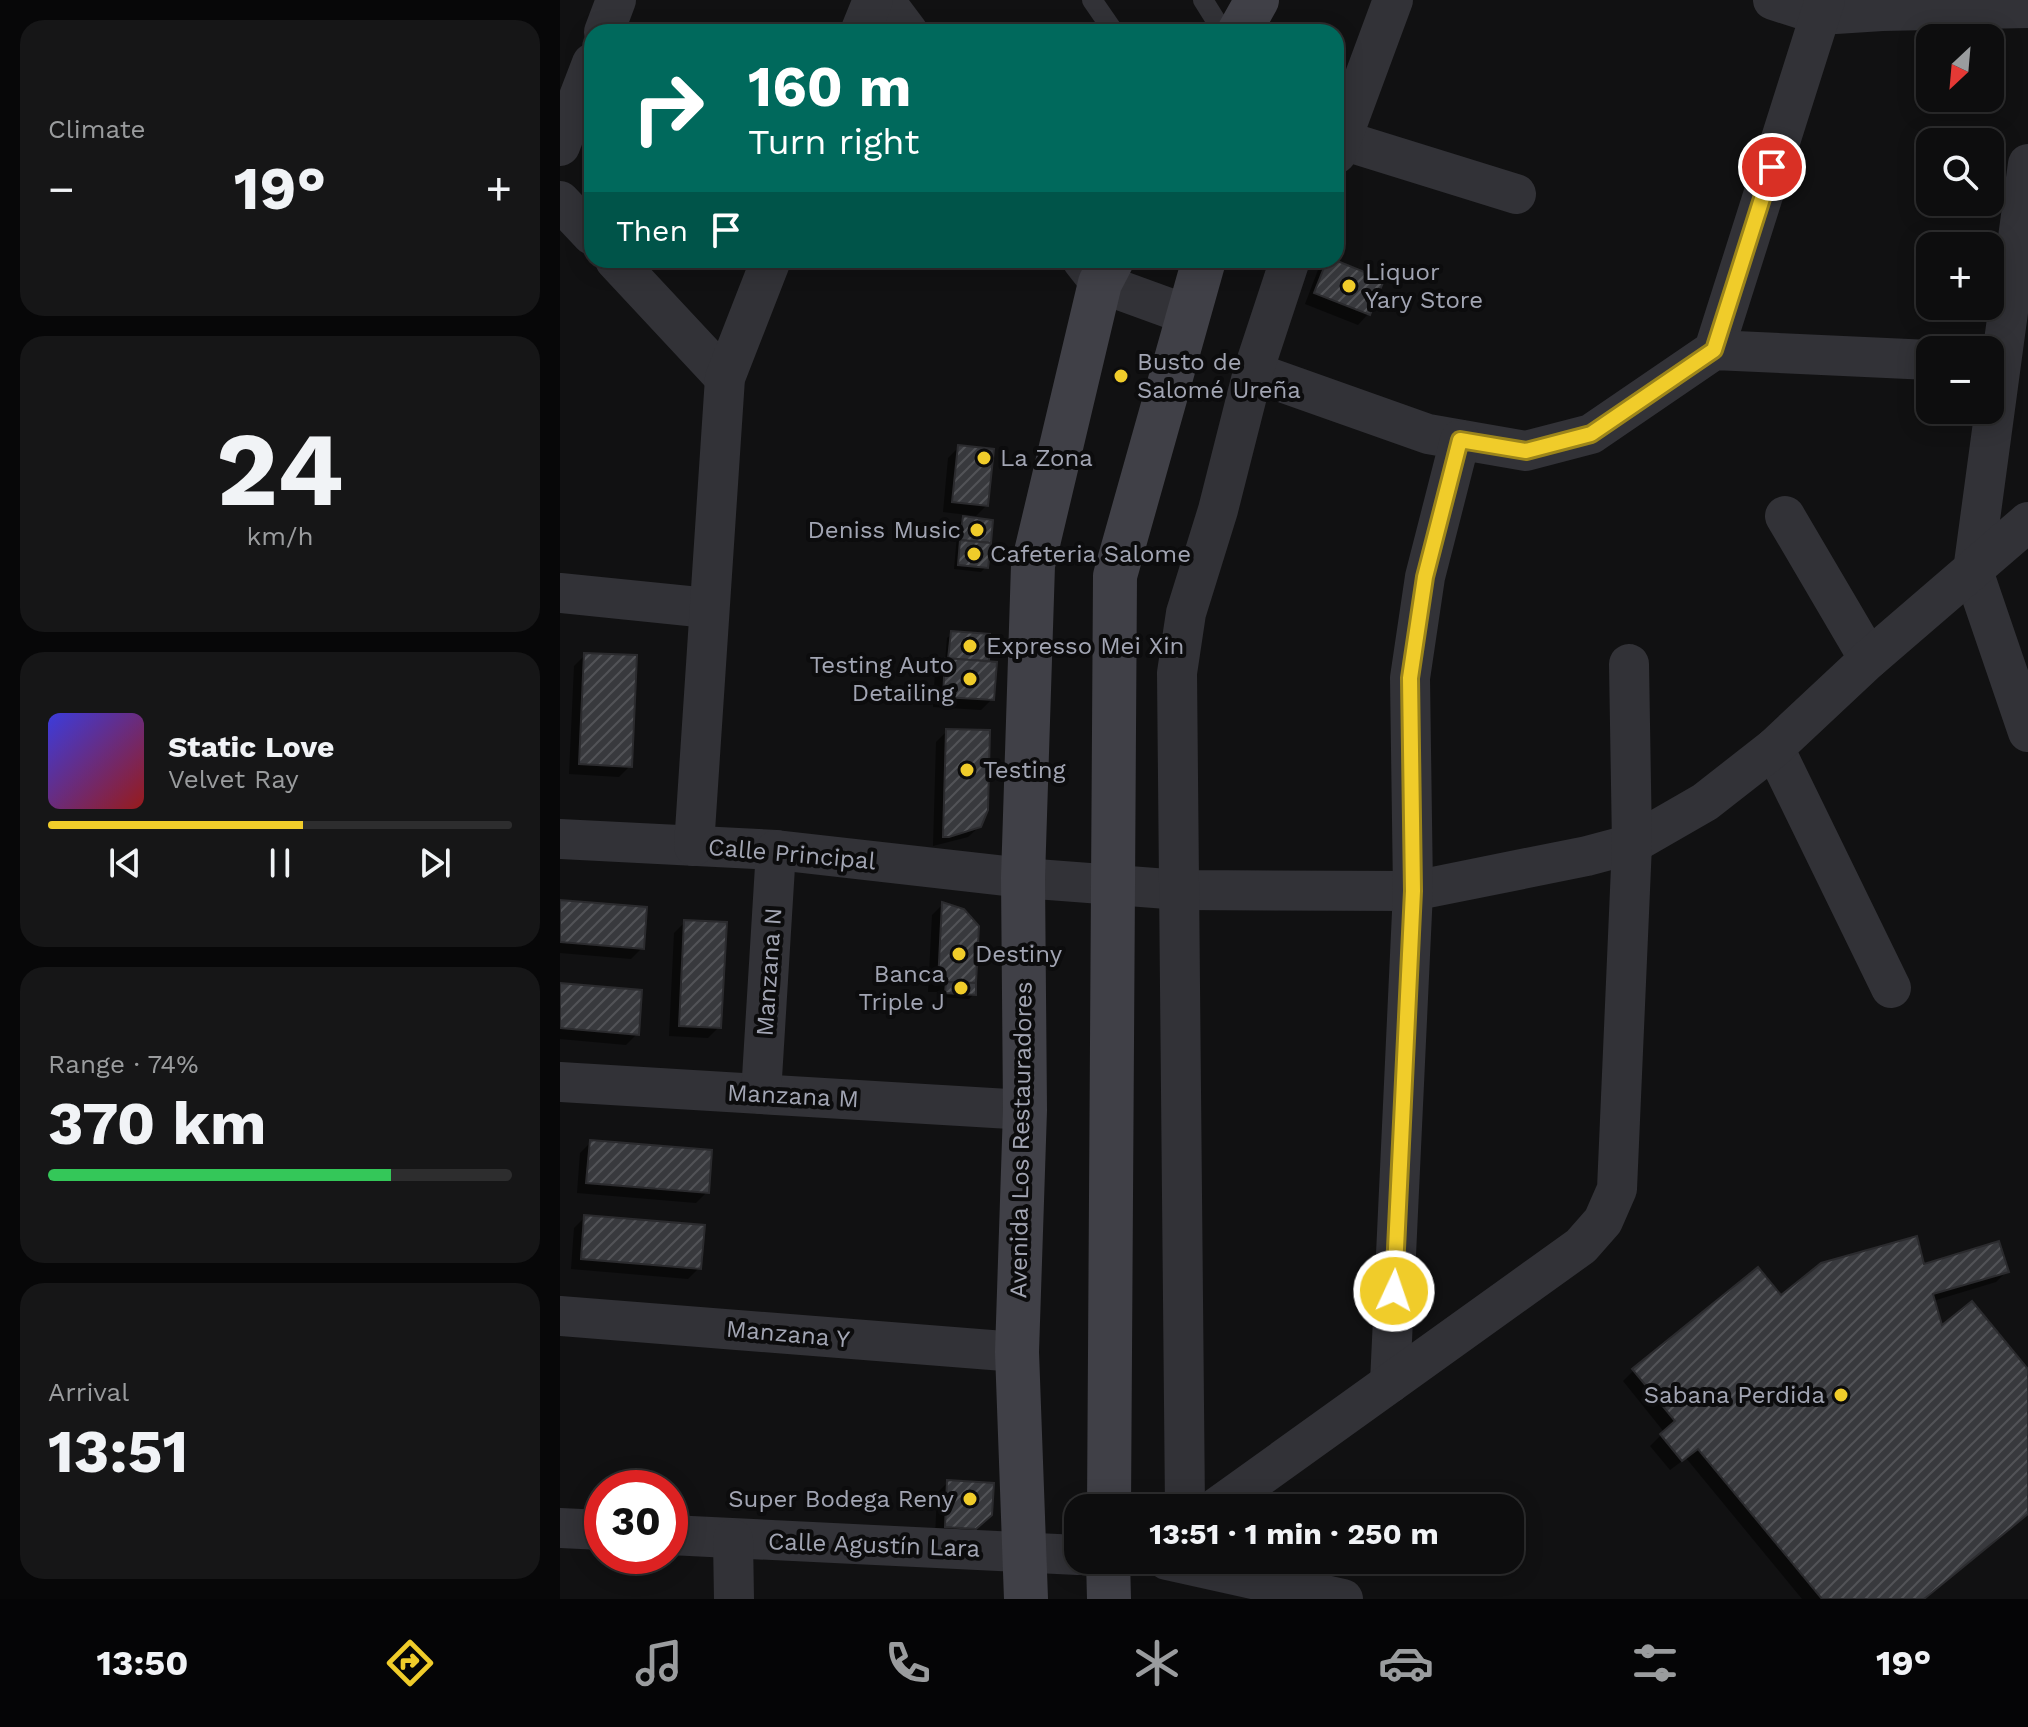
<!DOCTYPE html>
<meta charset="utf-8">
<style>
:root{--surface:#0d0d0e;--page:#161617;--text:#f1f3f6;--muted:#9a9c9e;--line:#2d2d2e;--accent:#f0cc2a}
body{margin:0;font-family:"Work Sans",sans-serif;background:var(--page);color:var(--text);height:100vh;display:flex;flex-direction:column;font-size:30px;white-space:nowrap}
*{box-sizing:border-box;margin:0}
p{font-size:26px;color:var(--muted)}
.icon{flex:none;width:44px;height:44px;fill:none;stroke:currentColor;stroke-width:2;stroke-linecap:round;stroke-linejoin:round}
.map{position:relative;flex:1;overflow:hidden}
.sheet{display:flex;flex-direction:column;gap:20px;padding:20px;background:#070708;width:560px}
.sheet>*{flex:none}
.top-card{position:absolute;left:24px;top:24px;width:760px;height:244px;border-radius:24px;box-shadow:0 4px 20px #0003,0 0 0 2px var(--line);background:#00695c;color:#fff;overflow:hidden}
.needle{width:52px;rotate:206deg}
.fabs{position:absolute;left:1356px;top:24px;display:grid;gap:16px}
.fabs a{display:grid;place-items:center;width:88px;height:88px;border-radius:16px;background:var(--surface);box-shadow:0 4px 20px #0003,0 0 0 2px var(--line);font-size:40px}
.speed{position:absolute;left:24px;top:1470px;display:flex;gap:16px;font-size:40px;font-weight:700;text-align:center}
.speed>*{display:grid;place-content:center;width:104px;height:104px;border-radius:50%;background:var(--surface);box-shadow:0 4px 20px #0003,0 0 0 2px var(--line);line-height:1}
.speed .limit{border:12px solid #d22;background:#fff;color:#111}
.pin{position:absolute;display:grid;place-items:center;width:68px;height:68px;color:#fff;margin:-34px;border:4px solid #fff;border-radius:50%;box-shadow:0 2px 8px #0007}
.me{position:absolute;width:88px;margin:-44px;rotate:3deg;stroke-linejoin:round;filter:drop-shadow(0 0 6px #0008)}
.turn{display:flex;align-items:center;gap:28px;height:168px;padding:0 32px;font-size:36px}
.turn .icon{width:104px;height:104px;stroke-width:2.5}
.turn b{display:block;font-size:56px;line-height:68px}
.then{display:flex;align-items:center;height:76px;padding:0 32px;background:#0003;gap:16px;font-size:30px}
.big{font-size:60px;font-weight:700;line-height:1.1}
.sheet .card{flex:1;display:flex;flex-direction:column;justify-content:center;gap:12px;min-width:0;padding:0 28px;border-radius:24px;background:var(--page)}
.sheet .dial{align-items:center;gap:0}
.dial b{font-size:104px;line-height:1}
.song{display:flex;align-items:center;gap:24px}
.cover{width:96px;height:96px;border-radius:12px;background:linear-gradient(135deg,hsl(240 70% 55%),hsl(0 70% 35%))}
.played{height:8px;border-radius:4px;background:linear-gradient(90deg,var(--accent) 55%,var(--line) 55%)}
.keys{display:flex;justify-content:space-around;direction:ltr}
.heat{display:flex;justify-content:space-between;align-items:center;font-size:44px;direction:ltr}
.charge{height:12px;border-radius:6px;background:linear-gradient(90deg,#34c759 74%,var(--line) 0)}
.trip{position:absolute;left:504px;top:1494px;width:460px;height:80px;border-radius:24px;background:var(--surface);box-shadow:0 4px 20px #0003,0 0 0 2px var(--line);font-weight:700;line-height:80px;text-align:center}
.tab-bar{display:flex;height:128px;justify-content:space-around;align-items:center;background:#050506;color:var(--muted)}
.tab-bar .icon{width:56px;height:56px}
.tab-bar .active{color:var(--accent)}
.tab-bar b{font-size:36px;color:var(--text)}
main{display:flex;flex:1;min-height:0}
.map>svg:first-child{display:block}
.shadow{fill:#0007}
.building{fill:url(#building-hatch);stroke:#2b2b2e;stroke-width:2}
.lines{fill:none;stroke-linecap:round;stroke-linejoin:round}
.lane{stroke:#323237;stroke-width:20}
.street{stroke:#323237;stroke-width:40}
.secondary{stroke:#404047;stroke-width:44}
.route-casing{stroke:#9c851b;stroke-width:20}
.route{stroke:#f0cc2a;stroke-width:14}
.poi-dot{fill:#f0cc2a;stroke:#0c0c0d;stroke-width:3}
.labels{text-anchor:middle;stroke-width:8;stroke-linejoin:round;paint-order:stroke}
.poi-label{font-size:24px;fill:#a2a5b3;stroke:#0c0c0d;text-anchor:start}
.street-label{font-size:24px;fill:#a2a5b3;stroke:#0c0c0d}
</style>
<main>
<section class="sheet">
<div class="card"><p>Climate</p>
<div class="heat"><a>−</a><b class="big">19°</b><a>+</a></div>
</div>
<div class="card dial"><b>24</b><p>km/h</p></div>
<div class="card">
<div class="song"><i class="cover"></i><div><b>Static Love</b><p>Velvet Ray</p></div></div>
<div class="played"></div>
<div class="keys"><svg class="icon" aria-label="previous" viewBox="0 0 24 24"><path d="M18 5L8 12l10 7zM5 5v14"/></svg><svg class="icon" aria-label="pause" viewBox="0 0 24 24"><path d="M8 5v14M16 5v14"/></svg><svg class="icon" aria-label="next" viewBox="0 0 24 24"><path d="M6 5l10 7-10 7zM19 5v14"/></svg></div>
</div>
<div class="card"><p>Range · 74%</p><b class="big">370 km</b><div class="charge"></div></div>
<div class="card"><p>Arrival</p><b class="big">13:51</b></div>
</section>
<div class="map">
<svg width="1468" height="1599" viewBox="0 0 1468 1599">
<defs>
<pattern id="building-hatch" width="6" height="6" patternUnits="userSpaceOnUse" patternTransform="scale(2)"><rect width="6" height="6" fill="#38393d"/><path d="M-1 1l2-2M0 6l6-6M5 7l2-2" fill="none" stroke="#525357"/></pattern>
</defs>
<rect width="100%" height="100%" fill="#111112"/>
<g class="shadow">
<path d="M770 260 808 314 798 325 745 304 758 270Z"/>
<path d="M399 447 427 505 416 516 383 512 388 458Z"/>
<path d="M403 519 426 567 421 572 394 569 398 524Z"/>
<path d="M392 634 428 636 427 663 432 699 421 710 373 707 375 671 385 662 387 638Z"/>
<path d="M25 655 70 766 59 777 9 774 14 666Z"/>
<path d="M387 731 420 826 408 837 373 846 376 742Z"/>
<path d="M0 902 82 948 71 959 0 953Z"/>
<path d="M383 904 414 994 409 999 381 997V992H368L372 915Z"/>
<path d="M125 922 159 1027 148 1038 109 1036 114 933Z"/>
<path d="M0 985 77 1034 66 1045 0 1039Z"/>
<path d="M31 1142 147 1192 136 1203 17 1193 20 1153Z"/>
<path d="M25 1217 139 1268 128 1279 11 1269 14 1228Z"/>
<path d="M1363 1266 1447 1271 1436 1282 1373 1301 1381 1328 1468 1372V1514L1363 1599H1242L1126 1458 1110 1470 1090 1446 1104 1432 1063 1381 1074 1370 1220 1298Z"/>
<path d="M388 1482 430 1514 404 1539 375 1538 377 1493Z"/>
</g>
<g class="building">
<path d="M767 260H775L824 280 810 315 754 293Z"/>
<path d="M398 445 434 449 428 506 392 502Z"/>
<path d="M403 516 433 520 431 543 400 540Z"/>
<path d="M400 540 431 543 428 568 398 565Z"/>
<path d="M391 631 430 634 429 661 388 659Z"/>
<path d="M24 653 77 655 72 767 19 764Z"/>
<path d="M385 658 437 662 434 700 383 697Z"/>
<path d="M386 729 430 730 428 810 421 827 389 837H383Z"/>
<path d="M0 900 87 907 84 949 0 942Z"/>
<path d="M382 902 404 909 419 926 416 983 378 982Z"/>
<path d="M124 920 167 922 161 1028 119 1026Z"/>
<path d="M386 982 416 983V995L385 993Z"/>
<path d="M0 983 82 990 79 1035 0 1028Z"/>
<path d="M30 1140 152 1150 149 1193 26 1183Z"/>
<path d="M24 1215 145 1225 141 1269 21 1259Z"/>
<path d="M1357 1236 1364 1264 1439 1241 1449 1272 1373 1294 1382 1325 1412 1301 1468 1369V1514L1364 1599H1262L1138 1449 1122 1461 1100 1434 1115 1421 1072 1369 1198 1267 1221 1295 1261 1263Z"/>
<path d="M387 1480 434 1483 432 1515 416 1529 385 1527Z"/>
</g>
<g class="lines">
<g class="lane">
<path d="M532 0 554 32"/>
<path d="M643 0 663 32"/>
</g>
<g class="street">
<path d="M324 0 348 32"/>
<path d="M1213 0 1260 15 1322 11 1468 8"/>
<path d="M44 32 56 0"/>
<path d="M300 32 313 0"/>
<path d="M782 140 956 194"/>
<path d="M0 146 32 63"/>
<path d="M776 154 833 0"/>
<path d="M1468 164 1413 571 1468 732"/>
<path d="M0 201 32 235"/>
<path d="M55 260 165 378"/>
<path d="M522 260 540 283 628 315"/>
<path d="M1154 350 1265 0"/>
<path d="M693 372 868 434 966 451 1031 434 1154 350 1370 360"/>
<path d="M1225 516 1309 659"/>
<path d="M0 593 148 608"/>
<path d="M1214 748 1331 988"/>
<path d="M0 839 216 850 463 878 621 890 853 891 1027 856 1072 844 1145 802 1214 748 1309 659 1468 522"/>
<path d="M134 846 165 378 211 260"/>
<path d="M0 1082 465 1110"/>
<path d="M201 1094 216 850"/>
<path d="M0 1316 457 1352"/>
<path d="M830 1383 853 891 850 678 865 577 900 440"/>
<path d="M625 1508 617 673 626 613 658 510 693 372 730 260"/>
<path d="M656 1508 1021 1246 1043 1221 1057 1189 1072 844 1069 664"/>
<path d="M0 1528 42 1530"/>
<path d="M110 1535 518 1555"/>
<path d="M173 1539 174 1599"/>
<path d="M607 1560 783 1599"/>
</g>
<g class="secondary">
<path d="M679 32 697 0"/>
<path d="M549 1508 555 576 644 260"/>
<path d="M548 1560 549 1599"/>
<path d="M466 1599 457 1352 465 1110 463 878 473 565 540 283 552 260"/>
</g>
</g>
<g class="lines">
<g class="route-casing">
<path id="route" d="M834 1291 853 891 850 678 865 577 900 440 966 451 1031 434 1154 350 1212 167"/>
</g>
<use href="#route" class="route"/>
</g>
<g class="poi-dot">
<circle cx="789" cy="286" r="8"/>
<circle cx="561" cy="376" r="8"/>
<circle cx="424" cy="458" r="8"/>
<circle cx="417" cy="530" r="8"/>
<circle cx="414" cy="554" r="8"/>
<circle cx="410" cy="646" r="8"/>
<circle cx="410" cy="679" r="8"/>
<circle cx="407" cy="770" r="8"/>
<circle cx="399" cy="954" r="8"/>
<circle cx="401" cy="988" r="8"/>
<circle cx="1281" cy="1395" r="8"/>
<circle cx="410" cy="1499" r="8"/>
</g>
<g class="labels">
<g class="poi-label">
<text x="805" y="280">Liquor<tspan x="805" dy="28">Yary Store</tspan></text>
<text x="577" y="370">Busto de<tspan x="577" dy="28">Salomé Ureña</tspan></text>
<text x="440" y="466">La Zona</text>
<text x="401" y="538" text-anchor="end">Deniss Music</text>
<text x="430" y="562">Cafeteria Salome</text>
<text x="426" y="654">Expresso Mei Xin</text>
<text x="394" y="673" text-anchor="end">Testing Auto<tspan x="394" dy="28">Detailing</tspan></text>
<text x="423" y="778">Testing</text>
<text x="415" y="962">Destiny</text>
<text x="385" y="982" text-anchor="end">Banca<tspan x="385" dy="28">Triple J</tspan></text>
<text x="1265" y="1403" text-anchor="end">Sabana Perdida</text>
<text x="394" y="1507" text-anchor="end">Super Bodega Reny</text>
</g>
<g class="street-label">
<text transform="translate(232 854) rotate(5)" y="8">Calle Principal</text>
<text transform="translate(209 972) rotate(-86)" y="8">Manzana N</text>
<text transform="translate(233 1096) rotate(3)" y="8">Manzana M</text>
<text transform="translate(461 1140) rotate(-89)" y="8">Avenida Los Restauradores</text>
<text transform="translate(228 1334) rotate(5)" y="8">Manzana Y</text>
<text transform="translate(314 1545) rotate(2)" y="8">Calle Agustín Lara</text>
</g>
</g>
</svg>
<div class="fabs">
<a><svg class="needle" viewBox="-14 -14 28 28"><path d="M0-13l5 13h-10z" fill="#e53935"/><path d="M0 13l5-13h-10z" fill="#9a9c9e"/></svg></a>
<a><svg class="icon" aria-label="search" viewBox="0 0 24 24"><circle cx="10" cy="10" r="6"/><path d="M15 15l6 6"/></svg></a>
<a>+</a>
<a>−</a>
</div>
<div class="speed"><div class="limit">30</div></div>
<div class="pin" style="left:1212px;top:167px;background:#d93025"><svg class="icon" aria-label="arrive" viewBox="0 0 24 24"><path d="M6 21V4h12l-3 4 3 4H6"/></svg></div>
<svg class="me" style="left:834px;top:1291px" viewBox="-20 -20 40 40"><circle r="17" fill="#f0cc2a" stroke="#fff" stroke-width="3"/><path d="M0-11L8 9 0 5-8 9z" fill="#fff"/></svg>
<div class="trip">13:51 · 1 min · 250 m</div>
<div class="top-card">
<div class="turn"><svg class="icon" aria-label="right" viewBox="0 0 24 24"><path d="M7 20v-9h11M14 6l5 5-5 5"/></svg><div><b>160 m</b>Turn right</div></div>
<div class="then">Then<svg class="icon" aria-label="arrive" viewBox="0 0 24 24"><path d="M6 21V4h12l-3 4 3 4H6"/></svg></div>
</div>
</div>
</main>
<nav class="tab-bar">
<b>13:50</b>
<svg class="icon active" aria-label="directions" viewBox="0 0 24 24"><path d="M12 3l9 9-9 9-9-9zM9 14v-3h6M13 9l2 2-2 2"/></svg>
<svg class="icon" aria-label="music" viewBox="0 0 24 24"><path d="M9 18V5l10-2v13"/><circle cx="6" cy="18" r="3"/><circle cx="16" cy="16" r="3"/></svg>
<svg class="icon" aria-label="phone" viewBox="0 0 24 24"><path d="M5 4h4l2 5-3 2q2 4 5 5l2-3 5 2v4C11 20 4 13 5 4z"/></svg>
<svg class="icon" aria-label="climate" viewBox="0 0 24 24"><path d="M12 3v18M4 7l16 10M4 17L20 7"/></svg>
<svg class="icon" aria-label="car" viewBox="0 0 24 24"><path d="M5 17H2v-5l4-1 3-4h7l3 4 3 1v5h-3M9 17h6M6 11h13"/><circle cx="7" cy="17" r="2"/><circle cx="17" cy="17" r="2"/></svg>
<svg class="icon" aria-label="filters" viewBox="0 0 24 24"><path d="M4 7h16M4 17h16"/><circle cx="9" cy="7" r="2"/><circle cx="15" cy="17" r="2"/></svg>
<b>19°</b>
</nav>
